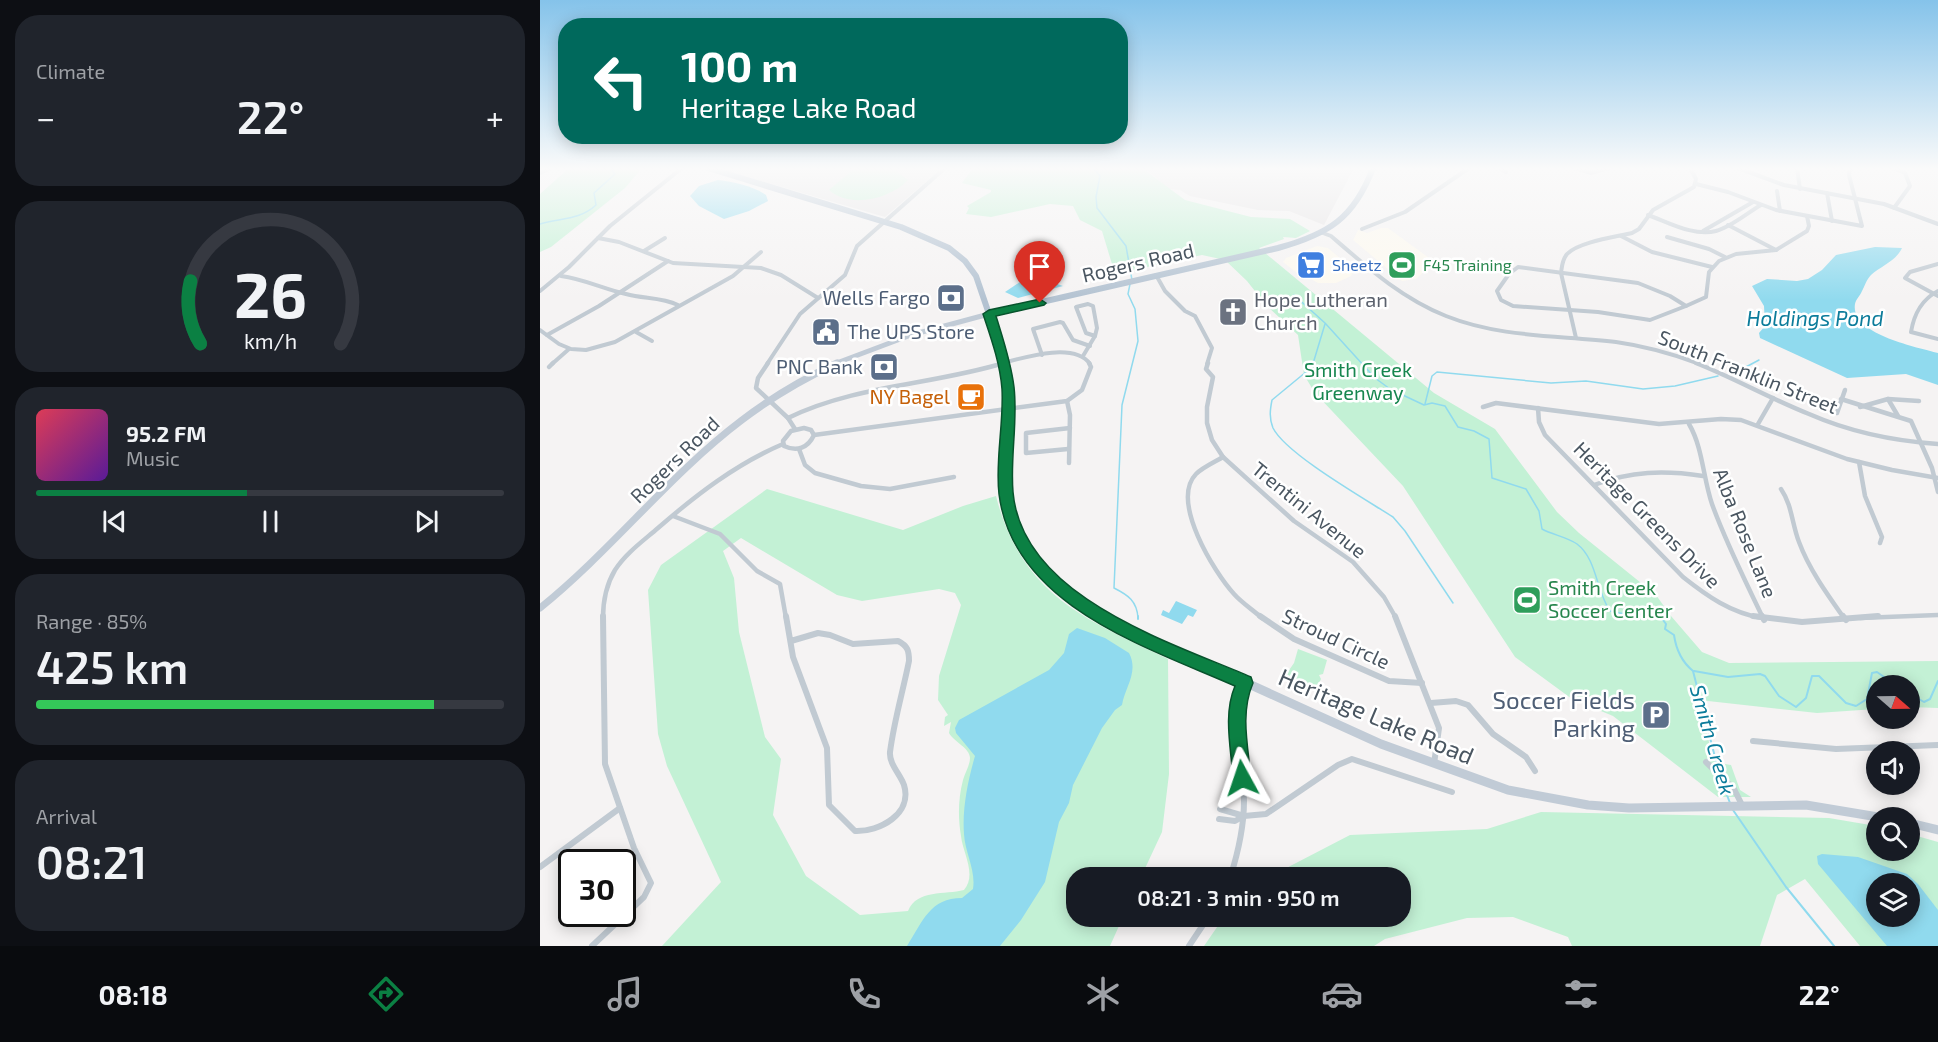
<!DOCTYPE html>
<meta charset="utf-8">
<style>
:root{--surface:#171b24;--page:#20242c;--text:#f1f3f6;--muted:#9ea1a6;--line:#363941;--accent:#0b8043}
body{margin:0;font-family:"Exo 2",sans-serif;background:var(--page);color:var(--text);height:100vh;display:flex;flex-direction:column;font-size:22px;white-space:nowrap}
*{box-sizing:border-box;margin:0}
p{font-size:20px;color:var(--muted)}
.icon{flex:none;width:33px;height:33px;fill:none;stroke:currentColor;stroke-width:2;stroke-linecap:round;stroke-linejoin:round}
.map{position:relative;flex:1;overflow:hidden}
.side{display:flex;flex-direction:column;gap:15px;padding:15px;background:#0d0f14;width:540px}
.side>*{flex:none}
.banner{position:absolute;left:18px;top:18px;width:570px;height:126px;border-radius:24px;box-shadow:0 3px 15px #0003;background:#00695c;color:#fff;overflow:hidden}
.needle{width:39px;rotate:110deg}
.fabs{position:absolute;left:1326px;top:675px;display:grid;gap:12px}
.fabs a{display:grid;place-items:center;width:54px;height:54px;border-radius:50%;background:var(--surface);box-shadow:0 3px 15px #0003;font-size:30px}
.speed{position:absolute;left:18px;top:849px;display:flex;gap:12px;font-size:30px;font-weight:700;text-align:center}
.speed>*{display:grid;place-content:center;width:78px;height:78px;border-radius:50%;background:var(--surface);box-shadow:0 3px 15px #0003;line-height:1}
.speed .limit{border:3px solid #111;border-radius:9px;background:#fff;color:#111}
.pin{position:absolute;display:grid;place-items:center;width:51px;height:51px;color:#fff;margin:-62px -26px;border-radius:50% 50% 50% 0;rotate:-45deg;box-shadow:0 0 6px #0007}
.pin .icon{rotate:45deg}
.me{position:absolute;width:66px;margin:-33px;rotate:355deg;stroke-linejoin:round;filter:drop-shadow(0 0 4px #0008)}
.turn{display:flex;align-items:center;gap:21px;height:126px;padding:0 24px;font-size:27px}
.turn .icon{width:78px;height:78px;stroke-width:2.5}
.turn b{display:block;font-size:42px;line-height:51px}
.big{font-size:45px;font-weight:600;line-height:1.1}
.side .tile{flex:1;display:flex;flex-direction:column;justify-content:center;gap:9px;min-width:0;padding:0 21px;border-radius:24px;background:var(--page)}
.side .dial{align-items:center;gap:0}
.dial svg{height:156px;overflow:visible;fill:none;stroke:var(--line);stroke-width:7;stroke-linecap:round;text-anchor:middle}
.dial text{fill:var(--text);stroke:none}
.song{display:flex;align-items:center;gap:18px}
.cover{width:72px;height:72px;border-radius:9px;background:linear-gradient(135deg,hsl(350 70% 55%),hsl(270 70% 35%))}
.played{height:6px;border-radius:3px;background:linear-gradient(90deg,var(--accent) 45%,var(--line) 45%)}
.keys{display:flex;justify-content:space-around;direction:ltr}
.heat{display:flex;justify-content:space-between;align-items:center;font-size:33px;direction:ltr}
.charge{height:9px;border-radius:4px;background:linear-gradient(90deg,#34c759 85%,var(--line) 0)}
.trip{position:absolute;left:526px;top:867px;width:345px;height:60px;border-radius:24px;background:var(--surface);box-shadow:0 3px 15px #0003;font-weight:600;line-height:60px;text-align:center}
.dock{display:flex;height:96px;justify-content:space-around;align-items:center;background:#090b0e;color:var(--muted)}
.dock .icon{width:42px;height:42px}
.dock .on{color:var(--accent)}
.dock b{font-size:27px;color:var(--text)}
main{display:flex;flex:1;min-height:0}
.map>svg:first-child{display:block}
.commercial{fill:#fdf9ef}
.education{fill:#e6e4e5}
.green{fill:#c3f1d5;fill-rule:evenodd}
.water{fill:#90daee;fill-rule:evenodd}
.lines{fill:none;stroke-linecap:round;stroke-linejoin:round}
.stream-far1{stroke:#90daee;stroke-width:1.5}
.stream{stroke:#90daee;stroke-width:2}
.street-far2{stroke:#c1cad2;stroke-width:4}
.street-far1{stroke:#c1cad2;stroke-width:4.5}
.street{stroke:#c1cad2;stroke-width:6}
.secondary-far2{stroke:#c1cbd6;stroke-width:5}
.secondary-far1{stroke:#c1cbd6;stroke-width:7}
.secondary{stroke:#c1cbd6;stroke-width:9}
.primary{stroke:#b3c2d1;stroke-width:6}
.route{fill:#0b8043;stroke:#07532c;stroke-width:1.5}
.labels{text-anchor:middle;stroke-width:5;stroke-linejoin:round;paint-order:stroke}
.far-shop-label{font-size:16px;fill:#366cbe;stroke:#fff;text-anchor:start}
.far-leisure-label{font-size:16px;fill:#27864d;stroke:#fff;text-anchor:start}
.street-label{font-size:20px;fill:#4a5661;stroke:#fff}
.service-label{font-size:20px;fill:#4e5e75;stroke:#fff;text-anchor:end}
.worship-label{font-size:20px;fill:#5b616d;stroke:#fff;text-anchor:start}
.park-label{font-size:20px;fill:#17864f;stroke:#fff}
.food-label{font-size:20px;fill:#c56008;stroke:#fff;text-anchor:end}
.leisure-label{font-size:20px;fill:#27864d;stroke:#fff;text-anchor:start}
.water-label{font-size:21px;font-style:italic;fill:#0c7c9b;stroke:#fff}
.near-service-label{font-size:24px;fill:#4e5e75;stroke:#fff;text-anchor:end}
.near-street-label{font-size:24px;fill:#4a5661;stroke:#fff}
</style>
<main>
<section class="side">
<div class="tile"><p>Climate</p>
<div class="heat"><a>−</a><b class="big">22°</b><a>+</a></div>
</div>
<div class="tile dial"><svg viewBox="0 0 100 80">
<path d="M14 69A42 42 0 1 1 86 69"/>
<path d="M14 69A42 42 0 0 1 9 37" stroke="#0b8043"/>
<text x="50" y="56" font-size="32" font-weight="700">26</text>
<text x="50" y="72" font-size="11">km/h</text>
</svg></div>
<div class="tile">
<div class="song"><i class="cover"></i><div><b>95.2 FM</b><p>Music</p></div></div>
<div class="played"></div>
<div class="keys"><svg class="icon" aria-label="previous" viewBox="0 0 24 24"><path d="M18 5L8 12l10 7zM5 5v14"/></svg><svg class="icon" aria-label="pause" viewBox="0 0 24 24"><path d="M8 5v14M16 5v14"/></svg><svg class="icon" aria-label="next" viewBox="0 0 24 24"><path d="M6 5l10 7-10 7zM19 5v14"/></svg></div>
</div>
<div class="tile"><p>Range · 85%</p><b class="big">425 km</b><div class="charge"></div></div>
<div class="tile"><p>Arrival</p><b class="big">08:21</b></div>
</section>
<div class="map">
<svg width="1398" height="946" viewBox="0 0 1398 946">
<rect width="100%" height="100%" fill="#f5f3f3"/>
<g class="commercial">
<path d="M841 228H848L896 263 889 267 876 279 862 281 813 240 818 230 827 233Z"/>
<path d="M777 246 788 248 814 270 811 276 796 283H778L771 279 763 278 743 262 746 258Z"/>
</g>
<g class="education">
<path d="M176 168H402L345 217Z"/>
<path d="M604 168H814L784 225 749 211 718 210 650 196 640 190 629 189Z"/>
</g>
<g class="green">
<path d="M29 168H102L85 188 11 247 0 252V194Z"/>
<path d="M315 168H352L368 180C350 199 310 209 289 190Z"/>
<path d="M433 168H602L645 200 711 217 750 219 770 231 756 238 743 237 744 239 719 248 894 393 955 429 1017 512 1039 533 1116 595 1131 616 1162 652 1189 663 1398 661V708L1370 707V686H1336V709L1277 713 1159 700 1173 759 1179 763 1191 765 1200 790 1211 797H1178L1073 716 1032 699 975 657 863 486 775 393 764 375 758 335 726 305 707 281 685 260 662 255 575 274 562 231 540 220 533 206 510 204 451 217 426 214 429 208 427 206 451 192V190L422 183Z"/>
<path d="M227 489 363 530 423 506 456 496C481 594 544 619 628 659L629 774 622 832 601 877 537 878V916L583 917 570 946H122L181 882 127 766 118 734 108 590 121 565ZM201 538 297 595 322 601 399 589 415 593 421 605 399 676 398 700 408 715 405 717 404 726 411 722 409 733C414 742 430 748 430 758 430 765 425 773 423 780 418 799 418 818 421 836 423 854 437 874 424 890 405 895 377 889 368 911L320 915 266 876 233 815 241 759 225 737 199 632 194 578 183 551Z"/>
<path d="M758 649 787 660 783 674 779 675 781 679 776 690 746 678 745 676 754 663Z"/>
<path d="M1001 812 1289 818 1336 826V850H1370V834L1398 842V946H1320L1265 879 1237 895 1220 946H1032L1028 937 973 917 927 918 845 939 834 946H664L684 917 861 916V878L729 877 810 835 947 829ZM1336 884H1370V916H1336Z"/>
</g>
<g class="water">
<path d="M178 180C194 182 213 186 226 195L228 201 209 211 184 219 159 206 150 196 159 186Z"/>
<path d="M1335 247 1362 248C1356 261 1341 266 1331 275 1326 280 1325 286 1322 291 1320 296 1316 299 1315 304 1310 334 1377 347 1398 353V385L1366 374 1307 378 1220 338 1219 333 1225 326 1224 306 1212 286 1227 279 1257 281 1268 279 1282 270 1296 255Z"/>
<path d="M492 279 506 280 523 286 478 298 465 292 480 282Z"/>
<path d="M636 601 657 610 653 617 648 615 642 624 621 615 623 610 629 613Z"/>
<path d="M537 628 565 638 589 653C599 672 585 687 582 705L575 710 562 728 533 785 529 803 519 822 505 882 481 920 460 946H367C383 921 390 898 422 898L433 889C436 870 425 853 424 834 422 809 428 780 435 756L416 733 415 728 419 720 509 670 524 653 529 634Z"/>
<path d="M1282 854 1318 857 1367 874 1378 884 1398 910V946H1347L1278 864 1277 856ZM1336 884H1370V916H1336Z"/>
</g>
<g class="lines">
<g class="stream-far1">
<path d="M553 168 560 176 556 197 557 208 586 246 592 280"/>
<path d="M0 224C20 218 40 220 56 205L54 193 75 174 70 168"/>
<path d="M590 284 588 294 595 309 598 341 582 405 574 588C588 595 597 601 598 618"/>
<path d="M754 295 785 323 835 378 850 389 884 405 892 403 905 406 918 427 934 431 949 439 952 478 986 489 999 511 1002 529C1013 535 1027 537 1037 544 1057 559 1056 591 1070 611L1095 616 1111 612 1122 618"/>
<path d="M785 324 772 367 732 400C730 410 729 418 733 428 746 454 825 499 853 517L865 531 913 603"/>
<path d="M1189 372 1204 368 1219 360"/>
<path d="M885 404 892 376 897 372 1011 383 1046 381 1103 389 1135 386 1178 376"/>
</g>
<g class="stream">
<path d="M598 616V619"/>
<path d="M1120 616 1126 624 1125 629 1134 635C1136 649 1142 662 1153 671L1178 769"/>
<path d="M1154 671 1188 677 1220 674 1225 676 1239 696 1256 707 1266 698 1272 676H1279L1306 703 1316 706 1327 699 1332 673 1337 672 1357 686"/>
<path d="M1370 694 1384 702 1390 699 1398 681"/>
<path d="M1182 782 1190 803"/>
<path d="M1193 810 1246 887 1294 946"/>
</g>
<g class="street-far2">
<path d="M960 168 966 172"/>
<path d="M1035 168 1051 173 1069 168"/>
<path d="M1198 168 1244 185 1344 204 1398 224"/>
<path d="M1257 168 1260 189"/>
<path d="M1353 168 1365 173 1370 186 1354 208"/>
<path d="M0 173 10 168"/>
<path d="M1156 184 1188 192 1236 210 1322 226 1309 175 1310 168"/>
<path d="M1237 191 1240 211"/>
<path d="M1287 193 1292 221"/>
<path d="M1108 215C1128 222 1154 237 1176 231 1191 227 1207 213 1221 205"/>
<path d="M1188 225 1236 250"/>
<path d="M822 229 865 212 929 168"/>
<path d="M1163 231 1213 202"/>
<path d="M783 233 791 236C827 267 861 298 906 316 961 338 1019 335 1076 342 1105 346 1133 354 1160 364"/>
<path d="M1081 236 1112 252 1172 267"/>
<path d="M1127 237 1169 249 1185 257"/>
<path d="M58 238 79 242 133 263 221 268 241 275 278 298"/>
<path d="M104 251 125 238"/>
<path d="M1398 264 1370 272 1365 278 1398 296"/>
<path d="M978 267 1098 283 1130 296 1146 306 1110 320 1058 312 973 306 961 300 957 291 969 274Z"/>
<path d="M616 275 625 291 645 311 655 316 672 348 667 364"/>
<path d="M21 276C44 279 64 289 86 294 104 299 121 297 138 305"/>
<path d="M0 291 29 267 70 226 142 168"/>
<path d="M1398 291C1381 300 1374 314 1371 332L1398 339"/>
<path d="M548 304 553 306 557 328 555 336 546 333 536 307Z"/>
<path d="M1146 306 1166 297 1169 272 1179 261 1196 254 1236 250 1267 231 1269 226 1267 216"/>
<path d="M0 330 19 344 31 349 46 350 75 342 193 276 221 252"/>
<path d="M96 332 112 341"/>
<path d="M7 335 59 306 128 261"/>
<path d="M1036 338 1021 273C1022 266 1022 260 1027 254 1038 242 1075 237 1092 233L1099 229 1113 210 1154 187 1156 179 1150 168"/>
<path d="M502 355 493 329 520 322 523 323 533 340 550 346"/>
<path d="M543 356 555 336"/>
<path d="M12 364 29 349"/>
<path d="M227 364 260 314 305 275 317 246 405 168"/>
<path d="M459 364C482 358 534 341 550 364"/>
</g>
<g class="street-far1">
<path d="M228 363 218 378 216 388 248 418 255 429"/>
<path d="M668 363 666 369 673 377 667 407V423L672 440 683 457 754 521 813 562 844 597 856 618"/>
<path d="M1156 363C1194 378 1231 399 1269 414 1310 432 1354 441 1398 444"/>
<path d="M9 367 13 363"/>
<path d="M1301 399 1371 421 1392 468 1398 492"/>
<path d="M1348 399 1358 416"/>
<path d="M527 401 530 415 529 463"/>
<path d="M943 407 956 403 1119 424 1181 419 1201 420 1307 459 1352 470 1398 478"/>
<path d="M1320 407 1348 399 1379 401"/>
<path d="M998 408 999 422 1005 435 1143 577C1167 596 1191 613 1222 618"/>
<path d="M1297 413 1305 390"/>
<path d="M248 418C316 385 392 385 464 363"/>
<path d="M1149 424C1163 448 1163 478 1172 504 1186 543 1205 580 1223 618"/>
<path d="M1218 424 1233 398"/>
<path d="M264 428 271 430 274 435C268 448 257 452 244 446L243 441 251 431Z"/>
<path d="M274 435 527 401 542 390 551 367 549 363"/>
<path d="M259 449 265 465 275 473 321 486 350 489 414 477"/>
<path d="M528 449 486 453V433L530 428"/>
<path d="M683 457C675 462 663 467 656 474 630 501 674 572 694 594 702 603 713 610 722 618"/>
<path d="M1319 462 1325 496 1342 537 1340 543"/>
<path d="M1054 485C1091 471 1124 470 1163 476"/>
<path d="M1241 489C1252 505 1252 524 1259 542 1269 569 1287 594 1304 618"/>
<path d="M133 516 180 534 217 571 240 584 246 618"/>
<path d="M63 618C63 600 66 585 75 570 86 553 103 541 118 528 156 495 196 464 243 444"/>
<path d="M1320 618 1398 615"/>
</g>
<g class="street">
<path d="M246 616 253 657 287 748 289 805 315 831C339 832 373 814 364 785 360 774 349 764 350 752 354 721 363 691 369 661 369 651 368 646 358 641L313 644 290 635 278 633 251 641"/>
<path d="M720 616 754 639 849 681 882 683"/>
<path d="M855 616 899 728 894 764"/>
<path d="M1213 616 1262 622 1338 616"/>
<path d="M1222 616 1224 620"/>
<path d="M1303 616 1306 620"/>
<path d="M891 703 916 701 928 705 953 734 986 757 995 771"/>
<path d="M1213 741 1296 749 1398 745"/>
<path d="M1166 762 1194 789 1202 805"/>
<path d="M680 809 704 816 726 814 798 765 812 759 912 792"/>
<path d="M679 819 695 821 704 816"/>
<path d="M0 867 80 808"/>
<path d="M690 878C698 853 704 828 704 801 703 760 690 723 705 683"/>
<path d="M52 946 104 897 111 883 94 848 65 764 63 616"/>
<path d="M649 946 669 916"/>
</g>
<path class="secondary-far2" d="M294 364 371 335 449 314 464 364"/>
<g class="secondary-far1">
<path d="M464 363C482 446 439 497 505 573 521 591 541 608 563 618"/>
<path d="M0 608C72 550 129 475 202 420 232 397 263 379 297 363"/>
</g>
<g class="secondary">
<path d="M559 616 841 744 968 790 1048 805 1089 808 1266 805 1344 818"/>
<path d="M1370 823 1398 830"/>
</g>
<path class="primary" d="M168 168 361 227 409 248 425 261 436 276 449 314 738 248C789 234 814 218 833 168"/>
</g>
<linearGradient id="sky" x2="0" y2="1"><stop stop-color="#85c3ea"/><stop offset="0.56" stop-color="#fafafa"/><stop offset="1" stop-color="#fafafa" stop-opacity="0"/></linearGradient>
<rect width="1398" height="301" fill="url(#sky)"/>
<path class="route" d="M500 299 506 303 504 305 456 316C463 339 471 362 474 387 478 422 470 457 473 492 482 597 630 642 711 677L713 683C700 713 708 746 711 778L709 784 702 787 696 784 693 778C691 748 683 714 695 686 607 647 473 606 459 494 455 460 464 423 462 389 460 363 451 338 443 314L449 310Z"/>
<defs>
<g id="supermarket-square" transform="scale(1.5)"><rect x="-9" y="-9" width="18" height="18" rx="4" fill="#3f7fe0" stroke="#fff"/><path d="M-6-5.5h2.5l.6 2H6L4.5 2H-2.5L-4.4-4H-6ZM-1.5 3.2a1.3 1.3 0 1 0 .1 0ZM3 3.2a1.3 1.3 0 1 0 .1 0Z" fill="#fff"/></g>
<g id="stadium-square" transform="scale(1.5)"><rect x="-9" y="-9" width="18" height="18" rx="4" fill="#2e9e5b" stroke="#fff"/><path d="M0-5a6.5 5 0 1 0 0 10a6.5 5 0 1 0 0-10ZM-3.5-1.8h7v3.6h-7Z" fill="#fff"/></g>
<g id="bank-square" transform="scale(1.5)"><rect x="-9" y="-9" width="18" height="18" rx="4" fill="#5c6f8a" stroke="#fff"/><path d="M-6-4H6V4H-6ZM0-2.3a2.3 2.3 0 1 0 0 4.6a2.3 2.3 0 1 0 0-4.6Z" fill="#fff"/></g>
<g id="church-square" transform="scale(1.5)"><rect x="-9" y="-9" width="18" height="18" rx="4" fill="#6b7280" stroke="#fff"/><path d="M-1.2-6h2.4v3.5h3.3v2.4h-3.3V6h-2.4V-.1h-3.3v-2.4h3.3Z" fill="#fff"/></g>
<g id="civic-square" transform="scale(1.5)"><rect x="-9" y="-9" width="18" height="18" rx="4" fill="#5c6f8a" stroke="#fff"/><path d="M-.6-6.5H3V-4.5H.6V-3L4-1V1h2V6H-6V1h2V-1L-.6-3ZM-1.2 2.5V6h2.4V2.5Z" fill="#fff"/></g>
<g id="cafe-square" transform="scale(1.5)"><rect x="-9" y="-9" width="18" height="18" rx="4" fill="#e8710a" stroke="#fff"/><path d="M-5.5-4.5H6V0H3Q3 3.5 0 3.5H-2.5Q-5.5 3.5-5.5 0ZM3-3.2v2h1.7v-2ZM-6 4.5H4V6H-6Z" fill="#fff"/></g>
<g id="parking-square" transform="scale(1.5)"><rect x="-9" y="-9" width="18" height="18" rx="4" fill="#5c6f8a" stroke="#fff"/><path d="M-3.5-5.5H1a3.5 3.5 0 0 1 0 7H-1V5.5H-3.5ZM-1-3.4V-.6H.8a1.4 1.4 0 0 0 0-2.8Z" fill="#fff"/></g>
</defs>
<g fill-rule="evenodd">
<use href="#supermarket-square" x="771" y="265"/>
<use href="#stadium-square" x="862" y="265"/>
<use href="#bank-square" x="411" y="298"/>
<use href="#church-square" x="693" y="312"/>
<use href="#civic-square" x="286" y="332"/>
<use href="#bank-square" x="344" y="367"/>
<use href="#cafe-square" x="431" y="397"/>
<use href="#stadium-square" x="987" y="600"/>
<use href="#parking-square" x="1116" y="715"/>
</g>
<g class="labels">
<g class="far-shop-label">
<text x="792" y="271">Sheetz</text>
</g>
<g class="far-leisure-label">
<text x="883" y="271">F45 Training</text>
</g>
<g class="street-label">
<text transform="translate(598 263) rotate(-13)" y="7">Rogers Road</text>
<text transform="translate(1208 372) rotate(22)" y="7">South Franklin Street</text>
<text transform="translate(135 460) rotate(-44)" y="7">Rogers Road</text>
<text transform="translate(769 510) rotate(39)" y="7">Trentini Avenue</text>
<text transform="translate(1107 515) rotate(45)" y="7">Heritage Greens Drive</text>
<text transform="translate(1205 533) rotate(68)" y="7">Alba Rose Lane</text>
<text transform="translate(796 639) rotate(25)" y="7">Stroud Circle</text>
</g>
<g class="service-label">
<text x="390" y="305">Wells Fargo</text>
<text x="307" y="339" text-anchor="start">The UPS Store</text>
<text x="323" y="374">PNC Bank</text>
</g>
<g class="worship-label">
<text x="714" y="307">Hope Lutheran<tspan x="714" dy="23">Church</tspan></text>
</g>
<g class="park-label">
<text x="818" y="377">Smith Creek<tspan x="818" dy="23">Greenway</tspan></text>
</g>
<g class="food-label">
<text x="410" y="404">NY Bagel</text>
</g>
<g class="leisure-label">
<text x="1008" y="595">Smith Creek<tspan x="1008" dy="23">Soccer Center</tspan></text>
</g>
<g class="water-label">
<text x="1275" y="326">Holdings Pond</text>
<text transform="translate(1172 740) rotate(74)" y="7">Smith Creek</text>
</g>
<g class="near-service-label">
<text x="1095" y="709">Soccer Fields<tspan x="1095" dy="28">Parking</tspan></text>
</g>
<g class="near-street-label">
<text transform="translate(836 717) rotate(23)" y="8">Heritage Lake Road</text>
</g>
</g>
</svg>
<div class="fabs">
<a><svg class="needle" viewBox="-14 -14 28 28"><path d="M0-13l5 13h-10z" fill="#e53935"/><path d="M0 13l5-13h-10z" fill="#9ea1a6"/></svg></a>
<a><svg class="icon" aria-label="sound" viewBox="0 0 24 24"><path d="M4 9h4l5-4v14l-5-4H4zM17 9q2 3 0 6"/></svg></a>
<a><svg class="icon" aria-label="search" viewBox="0 0 24 24"><circle cx="10" cy="10" r="6"/><path d="M15 15l6 6"/></svg></a>
<a><svg class="icon" aria-label="layers" viewBox="0 0 24 24"><path d="M12 4l9 5-9 5-9-5zM3 14l9 5 9-5"/></svg></a>
</div>
<div class="speed"><div class="limit">30</div></div>
<div class="pin" style="left:500px;top:303px;background:#d93025"><svg class="icon" aria-label="arrive" viewBox="0 0 24 24"><path d="M6 21V4h12l-3 4 3 4H6"/></svg></div>
<svg class="me" style="left:702px;top:778px" viewBox="-20 -20 40 40"><path d="M0-17L14 15 0 8-14 15z" fill="#0b8043" stroke="#fff" stroke-width="4"/></svg>
<div class="trip">08:21 · 3 min · 950 m</div>
<div class="banner">
<div class="turn"><svg class="icon" aria-label="left" viewBox="0 0 24 24"><path d="M17 20v-9H6M10 6l-5 5 5 5"/></svg><div><b>100 m</b>Heritage Lake Road</div></div>
</div>
</div>
</main>
<nav class="dock">
<b>08:18</b>
<svg class="icon on" aria-label="directions" viewBox="0 0 24 24"><path d="M12 3l9 9-9 9-9-9zM9 14v-3h6M13 9l2 2-2 2"/></svg>
<svg class="icon" aria-label="music" viewBox="0 0 24 24"><path d="M9 18V5l10-2v13"/><circle cx="6" cy="18" r="3"/><circle cx="16" cy="16" r="3"/></svg>
<svg class="icon" aria-label="phone" viewBox="0 0 24 24"><path d="M5 4h4l2 5-3 2q2 4 5 5l2-3 5 2v4C11 20 4 13 5 4z"/></svg>
<svg class="icon" aria-label="climate" viewBox="0 0 24 24"><path d="M12 3v18M4 7l16 10M4 17L20 7"/></svg>
<svg class="icon" aria-label="car" viewBox="0 0 24 24"><path d="M5 17H2v-5l4-1 3-4h7l3 4 3 1v5h-3M9 17h6M6 11h13"/><circle cx="7" cy="17" r="2"/><circle cx="17" cy="17" r="2"/></svg>
<svg class="icon" aria-label="filters" viewBox="0 0 24 24"><path d="M4 7h16M4 17h16"/><circle cx="9" cy="7" r="2"/><circle cx="15" cy="17" r="2"/></svg>
<b>22°</b>
</nav>
